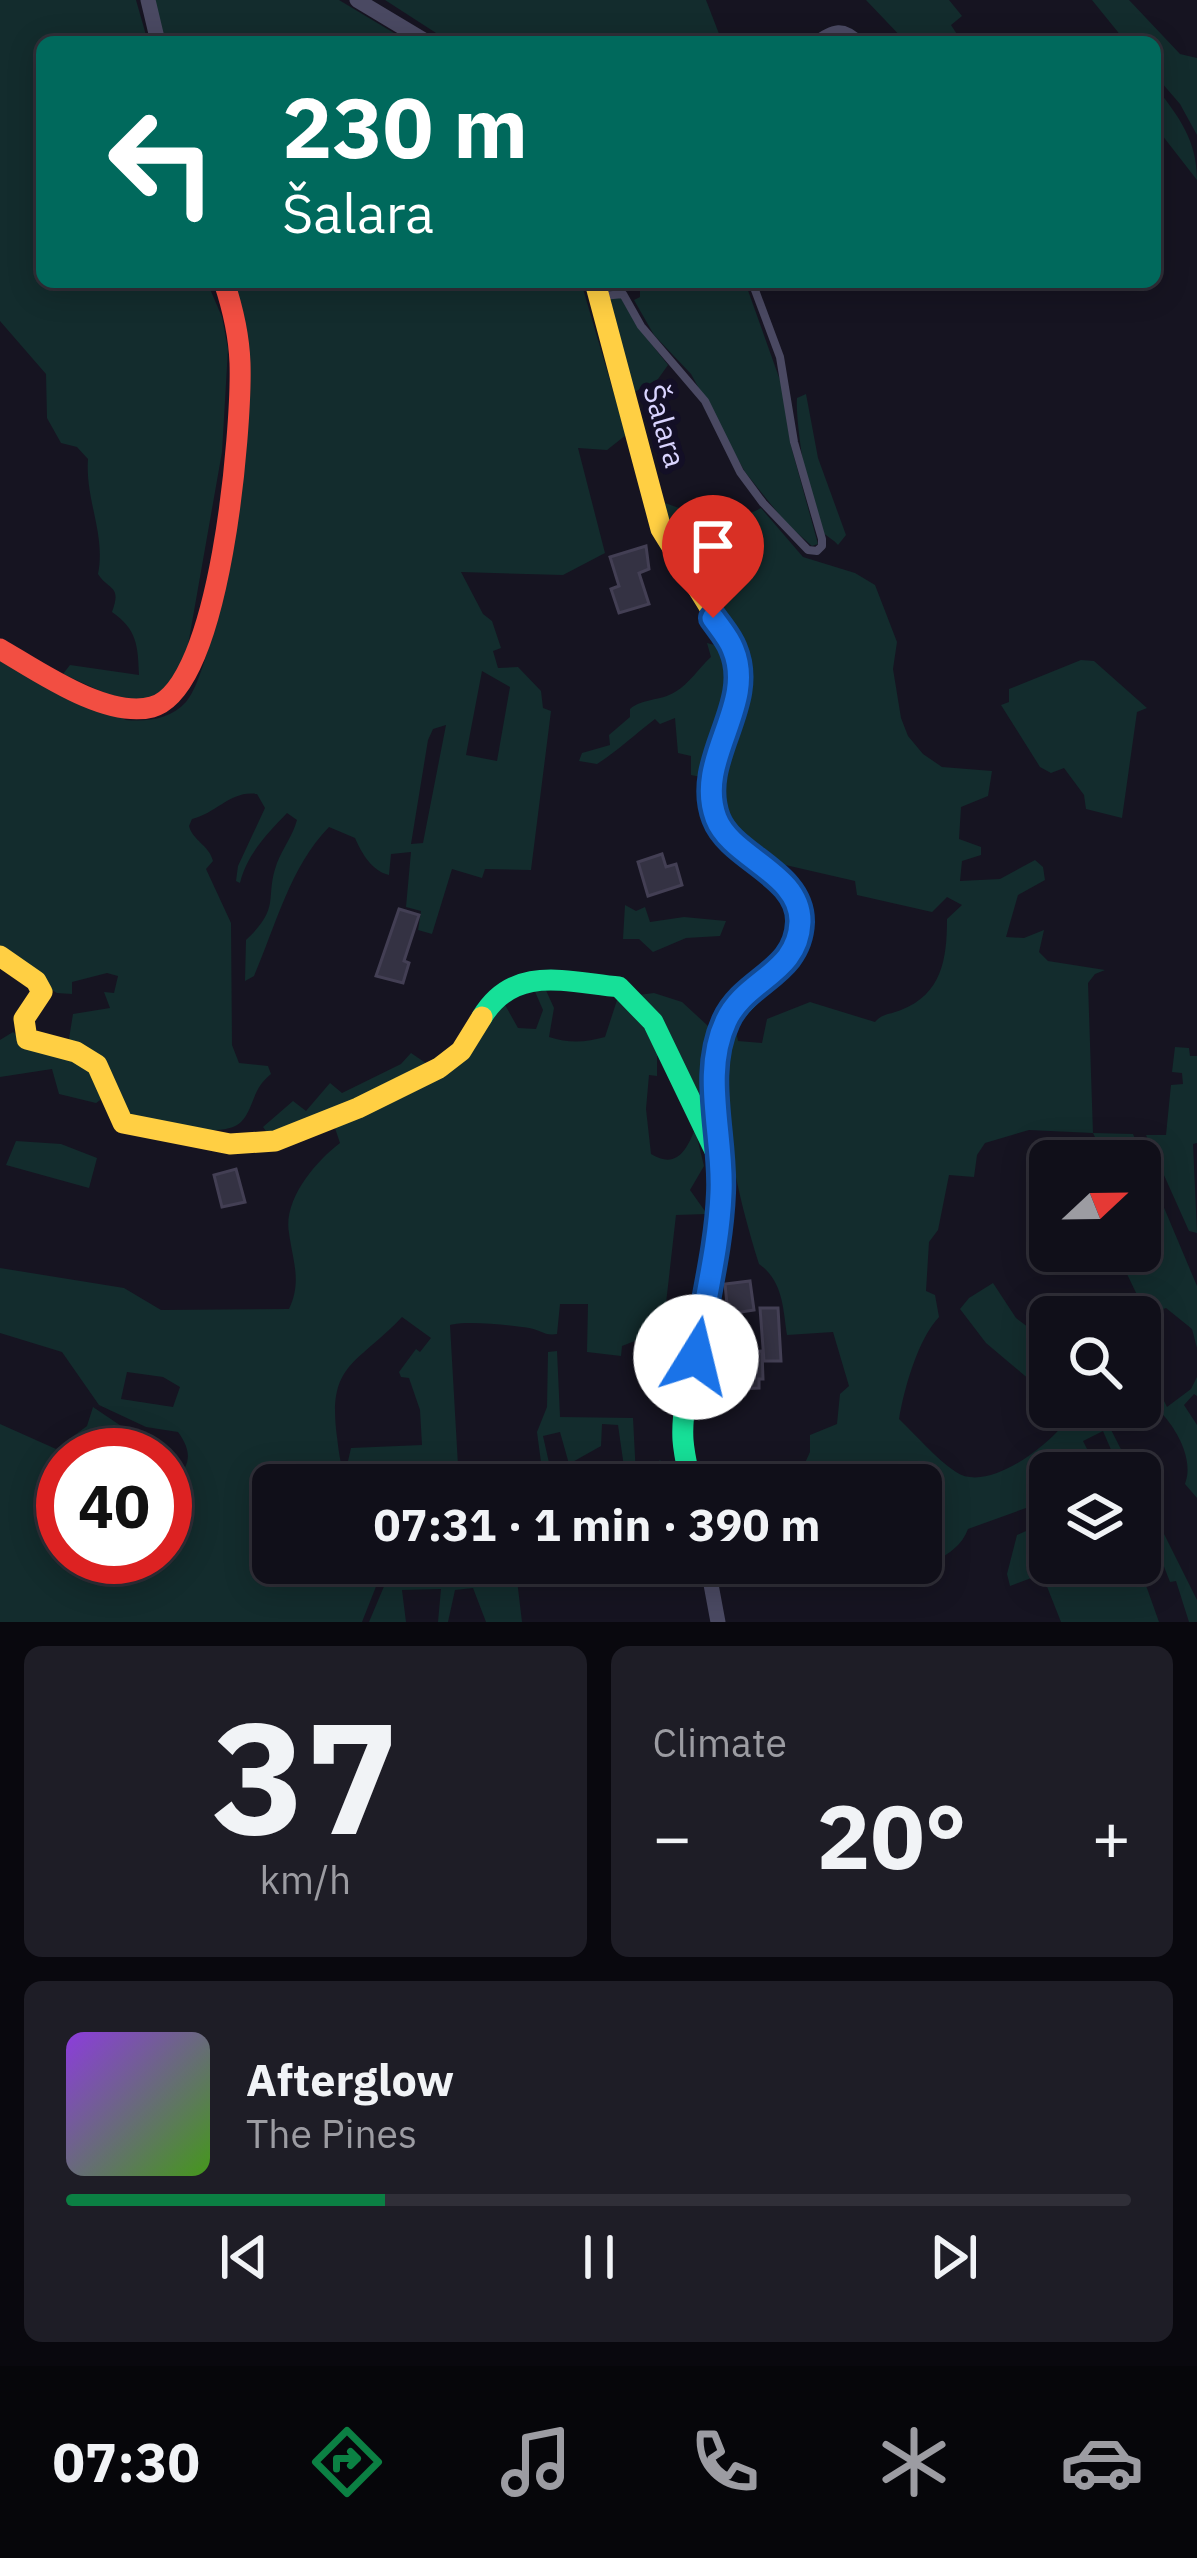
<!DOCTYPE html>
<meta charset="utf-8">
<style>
:root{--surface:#100f19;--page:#1e1d26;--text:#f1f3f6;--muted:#9c9ca2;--line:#302f38;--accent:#0b8043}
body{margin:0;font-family:"IBM Plex Sans",sans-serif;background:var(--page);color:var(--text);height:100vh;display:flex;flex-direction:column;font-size:45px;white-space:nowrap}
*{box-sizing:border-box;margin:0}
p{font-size:39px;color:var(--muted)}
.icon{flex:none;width:66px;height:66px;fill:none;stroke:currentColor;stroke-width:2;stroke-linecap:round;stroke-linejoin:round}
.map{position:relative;height:1622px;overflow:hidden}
.details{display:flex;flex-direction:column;gap:24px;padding:24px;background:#09080e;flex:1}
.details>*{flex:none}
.guide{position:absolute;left:36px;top:36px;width:1125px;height:252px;border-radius:18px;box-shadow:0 6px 30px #0003,0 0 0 3px var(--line);background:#00695c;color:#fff;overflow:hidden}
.needle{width:78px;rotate:68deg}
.buttons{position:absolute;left:1029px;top:1140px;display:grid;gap:24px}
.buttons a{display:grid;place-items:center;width:132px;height:132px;border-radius:18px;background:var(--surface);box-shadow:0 6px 30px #0003,0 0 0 3px var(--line);font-size:60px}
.speed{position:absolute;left:36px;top:1428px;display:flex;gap:24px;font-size:60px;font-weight:700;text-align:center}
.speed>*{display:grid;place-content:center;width:156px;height:156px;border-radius:50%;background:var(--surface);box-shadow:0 6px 30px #0003,0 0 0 3px var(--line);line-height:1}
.speed .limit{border:18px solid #d22;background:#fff;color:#111}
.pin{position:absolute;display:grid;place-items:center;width:102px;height:102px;color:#fff;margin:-123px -51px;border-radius:50% 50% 50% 0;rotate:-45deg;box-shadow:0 0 12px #0007}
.pin .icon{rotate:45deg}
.me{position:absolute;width:132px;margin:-66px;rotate:9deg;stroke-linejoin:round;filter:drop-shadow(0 0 9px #0008)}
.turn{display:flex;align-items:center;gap:42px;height:252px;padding:0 48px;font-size:54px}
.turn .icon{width:156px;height:156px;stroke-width:2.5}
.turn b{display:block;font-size:84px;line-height:102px}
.big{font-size:90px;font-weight:800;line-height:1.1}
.details .widget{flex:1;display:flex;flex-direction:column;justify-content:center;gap:18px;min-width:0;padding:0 42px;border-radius:18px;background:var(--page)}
.details .dial{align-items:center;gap:0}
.dial b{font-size:156px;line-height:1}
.song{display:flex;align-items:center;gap:36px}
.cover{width:144px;height:144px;border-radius:18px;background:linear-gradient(135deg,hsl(270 70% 55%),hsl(100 70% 35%))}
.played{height:12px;border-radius:6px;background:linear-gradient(90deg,var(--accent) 30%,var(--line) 30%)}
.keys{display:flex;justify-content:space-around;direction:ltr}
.heat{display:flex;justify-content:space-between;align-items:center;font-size:66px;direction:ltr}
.details .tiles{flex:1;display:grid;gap:24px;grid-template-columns:1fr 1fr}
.widget:last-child{grid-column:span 2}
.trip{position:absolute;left:252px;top:1464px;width:690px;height:120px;border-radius:18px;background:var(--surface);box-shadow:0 6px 30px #0003,0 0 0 3px var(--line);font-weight:800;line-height:120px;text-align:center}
.dock{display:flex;height:192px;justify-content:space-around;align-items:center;background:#06060a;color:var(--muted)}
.dock .icon{width:84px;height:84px}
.dock .on{color:var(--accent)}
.dock b{font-size:54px;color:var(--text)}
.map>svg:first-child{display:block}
.green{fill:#132c2d;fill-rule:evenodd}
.building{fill:#343243;stroke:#433f54;stroke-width:3}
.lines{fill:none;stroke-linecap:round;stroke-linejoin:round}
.lane{stroke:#4a4962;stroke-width:8}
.street{stroke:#4a4962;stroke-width:15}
.fast{stroke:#16e098;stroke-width:21}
.slow{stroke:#ffcf43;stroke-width:21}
.jam{stroke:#f24e42;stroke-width:21}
.route-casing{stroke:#114b97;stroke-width:30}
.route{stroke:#1a73e8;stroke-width:21}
.labels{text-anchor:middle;stroke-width:12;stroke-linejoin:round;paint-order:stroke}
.street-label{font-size:30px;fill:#d9d4ff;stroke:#130f26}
</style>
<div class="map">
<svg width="1197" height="1622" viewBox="0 0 1197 1622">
<rect width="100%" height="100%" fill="#161421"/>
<g class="green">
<path d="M0 0H136L148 42H42V282H207L222 317 228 349 222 452 184 668 170 689 145 701 109 695 63 674 70 665 139 675C138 646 137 629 112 612 122 585 109 591 98 574 106 534 85 500 88 459L77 447 61 443 47 418 46 374 0 321Z"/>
<path d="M153 0H339L409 42H164Z"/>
<path d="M385 0H706L721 39 450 42Z"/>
<path d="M866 0H949L962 16 951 25 962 42H906Z"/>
<path d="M1092 0H1129L1180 54 1197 58V135L1180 104 1155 75V42H1126Z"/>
<path d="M1155 86C1179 117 1197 140 1197 180L1155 126Z"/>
<path d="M222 282H581L626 435 607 450 578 448 605 553 563 575 461 572 483 614 492 621 501 648 493 651 498 668 518 667 541 691 543 708 551 711 531 870 485 869 482 878 452 869 432 934 418 930 421 911 406 907 411 852 391 854 389 875C372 871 362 854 355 838L329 827C290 867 276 925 254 976L245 981 246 940C282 906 264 899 277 863 283 848 293 835 297 820L287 813C267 834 247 854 240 883L236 881 238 866 265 808 257 794C231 790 217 813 192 819L189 826C193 841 209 845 213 861L206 869 231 923 232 1045 239 1063 268 1066 271 1074C251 1090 255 1107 241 1122 224 1140 155 1123 130 1119L68 1045 73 1014 110 1008 104 992 114 993 118 976 107 973 72 982V994L57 993 41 984 0 949V660L126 720C147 722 171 719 186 702 212 674 241 500 239 458 237 400 228 340 222 282ZM482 671 510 687 497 761 466 755ZM446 725 423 843 411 844 428 740 433 729Z"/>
<path d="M640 282H745L781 383 791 446 818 544 812 546 786 523 745 472 691 374 654 335 634 300 640 297Z"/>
<path d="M619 295 638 327 668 365 658 379 631 394 610 297Z"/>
<path d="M806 394 818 458 846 535 838 545C834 540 828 537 823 533 809 516 795 421 797 398Z"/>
<path d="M660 501C695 514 726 527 761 508L803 557 855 573 875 585 897 642 893 669 901 718 908 736 923 754 942 767 992 771 988 796 961 807 959 839 981 847V855L962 861 960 881 1000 879 1035 860 1043 867 1045 880 1018 895 1006 937 1024 938 1044 930 1039 952 1048 961 1105 970 1095 974 1088 983 1093 1133 1133 1134 1197 1286V1348L1192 1329 1166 1308 1152 1313 1145 1295 1138 1297 1116 1251H1140L1143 1236 1140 1161H1107L1093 1133 1029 1130 985 1143 977 1155 974 1177 949 1175 938 1230 929 1242 926 1291 935 1295 939 1317C918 1339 904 1389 899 1419 917 1436 936 1459 956 1472 987 1493 1045 1448 1064 1424L1062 1407H1090L1103 1414 1133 1473H1121L1103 1431 1083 1441 1099 1473H1050V1563H1138L1159 1622H1061L1042 1574 1010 1586 1007 1574 1017 1535 1033 1528 1026 1508 968 1529C956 1562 915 1563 893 1585L878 1583 867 1563H921V1485H803L798 1478 810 1452V1435L837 1424 840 1394 849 1386 833 1332 787 1335C783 1308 783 1281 759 1264 735 1187 718 1109 727 1028L736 1031 738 1041 762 1043 767 1019 810 1002 875 1022C883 1013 889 1015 901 1010 942 994 947 959 947 919L962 905 947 897 932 912 857 895 855 881 768 861 739 836 723 812 719 788 744 704 690 565Z"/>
<path d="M707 643 722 647 729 693 701 777 691 775V756L678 753 675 718 660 724 655 719C635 734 620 749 597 764L579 761 582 753 610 745 609 735 630 717V709C643 698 661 701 675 692 689 684 699 668 711 657Z"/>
<path d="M1081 660 1094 661 1147 708 1137 712 1122 818 1086 809 1084 795 1064 768 1051 773 1040 767 1001 705 1009 702V689Z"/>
<path d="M625 905 636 911 645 907 650 922 684 917 726 921 720 936 686 938 653 952 639 939H623Z"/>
<path d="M544 986 554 1008 549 1037C570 1044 587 1042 605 1037L619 994 664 1054 657 1056V1076L649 1075 646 1109 651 1154C677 1170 687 1149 695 1129L704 1166 690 1190 707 1214 676 1215 663 1330 622 1346 621 1356 587 1352 588 1304H560L557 1334C544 1336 541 1330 529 1328 511 1325 465 1320 450 1325L459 1483 452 1485H357L348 1461 351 1448 422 1445 420 1410 409 1378 401 1377 399 1372 416 1349 420 1352 431 1338 402 1317C357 1365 327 1363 337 1437 339 1454 341 1469 348 1485H273V1563H376L377 1584 362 1622H0V1424L56 1449 87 1426 93 1407 130 1432 114 1455H63V1557H165C165 1540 160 1515 166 1499 176 1473 202 1465 178 1432L146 1427 99 1405 62 1352 0 1333V1268L124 1288 161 1310 289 1309C302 1281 293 1262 289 1233 283 1200 315 1162 340 1143L334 1125 483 1026 504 1003 518 1028 536 1029 543 1010 533 987ZM127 1372 163 1377 180 1387 173 1407 121 1399Z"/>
<path d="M654 993 682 1002 708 1026 704 1067 709 1131 638 995Z"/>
<path d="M13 1032 23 1041 97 1069 103 1098 96 1103 59 1094 52 1069 0 1077V1040Z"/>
<path d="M1175 1047 1189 1048 1190 1056H1197V1143L1193 1144 1197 1233 1189 1231 1146 1135H1166L1171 1085 1183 1084 1182 1073 1172 1072Z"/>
<path d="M411 1053 430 1066 328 1115 269 1135 263 1127 293 1101 306 1111 330 1083 342 1093 401 1064Z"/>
<path d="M16 1141 61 1144 97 1158 89 1188 6 1165Z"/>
<path d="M993 1283 1016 1318 1050 1344V1397L986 1343 960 1309 969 1298Z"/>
<path d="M557 1351 560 1417 633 1418 636 1476 643 1477 660 1460 669 1470 680 1467 683 1485H592L625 1474 618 1425 602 1424 601 1446 569 1464 560 1432 543 1436 554 1485H544L537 1432 547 1407 548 1352Z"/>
<path d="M1197 1377V1396L1194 1394 1184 1405 1197 1425V1498L1185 1484C1197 1456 1167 1409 1140 1397V1382L1160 1393 1167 1407 1191 1389Z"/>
<path d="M1140 1486 1197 1600V1622H1189L1176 1581 1170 1582 1140 1505Z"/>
<path d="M382 1563H515L522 1622H486L473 1588 455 1590 448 1622H438L441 1589 402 1590 406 1622H369L385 1584Z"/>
</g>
<g class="building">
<path d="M646 546 649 569 639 573 649 604 619 613 611 589 619 586 610 557Z"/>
<path d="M662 854 666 867 676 864 682 885 648 896 638 862Z"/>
<path d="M399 909 419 915 404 961 409 963 403 983 376 976Z"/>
<path d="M236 1169 245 1202 222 1207 214 1175Z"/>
<path d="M750 1281 754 1310 728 1314 725 1284Z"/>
<path d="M760 1308H778L781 1361H764Z"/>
<path d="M762 1351 763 1379H759V1388L737 1389 736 1366H731L730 1352Z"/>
</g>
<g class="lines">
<g class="lane">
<path d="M812 42C834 27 843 23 862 42"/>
<path d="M603 296 623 294 641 326 705 401 740 472 763 503 808 550 817 551 822 546V539L794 442 780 357 752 282"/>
</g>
<g class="street">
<path d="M148 0 158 42"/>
<path d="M357 0 427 42"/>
<path d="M707 1563 718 1622"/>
</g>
<g class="fast">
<path d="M482 1017C514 964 566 982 619 987L653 1022 716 1153"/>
<path d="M691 1485C688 1470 684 1455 683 1440 681 1407 692 1373 699 1341 709 1294 718 1245 721 1197 724 1146 705 1092 719 1042 734 986 821 966 795 899"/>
</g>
<g class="slow">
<path d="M595 282 661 529 725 632 737 664 733 703 714 763 711 802 726 835 777 877 795 899"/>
<path d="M0 956 36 981 42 992 24 1019 27 1039 76 1052 97 1065 123 1123 230 1144 275 1141 358 1108 439 1068 461 1051 482 1017"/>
</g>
<path class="jam" d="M0 649C38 671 106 719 152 707 221 689 242 427 240 363 239 334 233 309 224 282"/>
</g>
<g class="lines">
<g class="route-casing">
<path id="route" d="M696 1357C704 1303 719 1247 721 1193 724 1137 701 1074 726 1021 745 979 798 974 800 922 801 873 731 858 716 818 694 759 757 706 733 649 729 638 720 628 713 618"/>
</g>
<use href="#route" class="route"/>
</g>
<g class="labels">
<g class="street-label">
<text transform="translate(664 426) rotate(74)" y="10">Šalara</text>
</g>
</g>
</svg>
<div class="buttons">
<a><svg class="needle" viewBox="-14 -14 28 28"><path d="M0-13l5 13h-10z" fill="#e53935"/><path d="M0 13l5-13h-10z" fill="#9c9ca2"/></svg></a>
<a><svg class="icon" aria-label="search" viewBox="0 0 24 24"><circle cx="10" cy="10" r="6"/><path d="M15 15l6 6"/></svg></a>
<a><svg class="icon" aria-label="layers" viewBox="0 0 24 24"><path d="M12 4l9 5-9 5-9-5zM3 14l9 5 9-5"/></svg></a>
</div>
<div class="speed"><div class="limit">40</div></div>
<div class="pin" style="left:713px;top:618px;background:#d93025"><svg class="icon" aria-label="arrive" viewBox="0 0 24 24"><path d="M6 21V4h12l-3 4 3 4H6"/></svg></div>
<svg class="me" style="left:696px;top:1357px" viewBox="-20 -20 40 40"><circle r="19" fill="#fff"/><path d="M0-13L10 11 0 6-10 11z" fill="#1a73e8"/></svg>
<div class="trip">07:31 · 1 min · 390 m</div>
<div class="guide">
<div class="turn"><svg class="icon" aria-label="left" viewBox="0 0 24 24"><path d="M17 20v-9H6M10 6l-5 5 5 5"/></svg><div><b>230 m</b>Šalara</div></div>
</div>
</div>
<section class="details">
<div class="tiles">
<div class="widget dial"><b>37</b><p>km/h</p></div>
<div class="widget"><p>Climate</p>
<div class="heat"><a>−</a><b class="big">20°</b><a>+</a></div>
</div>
<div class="widget">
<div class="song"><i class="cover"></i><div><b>Afterglow</b><p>The Pines</p></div></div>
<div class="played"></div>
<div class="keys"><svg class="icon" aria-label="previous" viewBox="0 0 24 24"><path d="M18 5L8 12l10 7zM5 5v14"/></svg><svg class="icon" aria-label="pause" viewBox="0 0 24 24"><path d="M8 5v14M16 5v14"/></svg><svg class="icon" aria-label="next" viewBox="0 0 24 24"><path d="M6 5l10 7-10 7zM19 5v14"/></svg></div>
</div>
</div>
</section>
<nav class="dock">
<b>07:30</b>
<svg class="icon on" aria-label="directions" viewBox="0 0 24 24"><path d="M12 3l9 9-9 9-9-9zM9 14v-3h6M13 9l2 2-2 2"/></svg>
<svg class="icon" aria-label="music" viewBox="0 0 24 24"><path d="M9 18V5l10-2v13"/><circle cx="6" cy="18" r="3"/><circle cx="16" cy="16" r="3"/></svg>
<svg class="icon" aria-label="phone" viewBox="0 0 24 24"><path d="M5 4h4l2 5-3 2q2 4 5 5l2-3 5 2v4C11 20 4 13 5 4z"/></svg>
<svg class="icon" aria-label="climate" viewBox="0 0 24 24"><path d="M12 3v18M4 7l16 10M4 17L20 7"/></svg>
<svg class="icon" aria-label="car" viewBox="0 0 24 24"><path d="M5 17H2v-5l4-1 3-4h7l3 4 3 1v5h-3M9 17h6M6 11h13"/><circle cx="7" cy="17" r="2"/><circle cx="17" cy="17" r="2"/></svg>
</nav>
